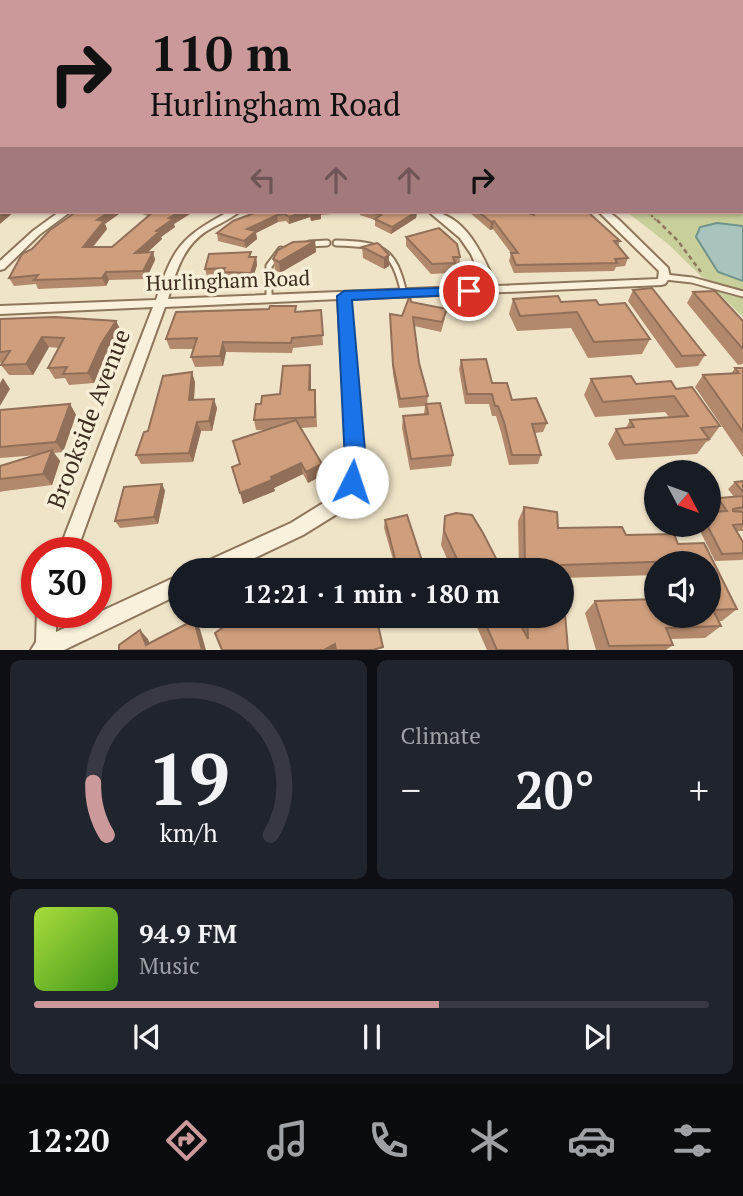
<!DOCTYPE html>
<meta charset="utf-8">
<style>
:root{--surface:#171b24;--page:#20242c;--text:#f1f3f6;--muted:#9ea1a6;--line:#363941;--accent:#cc999b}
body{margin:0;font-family:"PT Serif",serif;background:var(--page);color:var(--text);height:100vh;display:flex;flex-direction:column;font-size:26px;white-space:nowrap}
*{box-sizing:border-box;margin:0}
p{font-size:23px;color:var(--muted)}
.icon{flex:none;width:38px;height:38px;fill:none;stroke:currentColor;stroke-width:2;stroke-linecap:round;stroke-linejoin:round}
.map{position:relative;height:650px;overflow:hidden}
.details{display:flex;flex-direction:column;gap:10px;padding:10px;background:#0d0f14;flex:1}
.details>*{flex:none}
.hud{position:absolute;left:0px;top:0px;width:744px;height:214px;box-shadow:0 2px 5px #0004;background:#cc999b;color:#111;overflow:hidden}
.needle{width:46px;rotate:131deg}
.controls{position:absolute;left:644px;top:460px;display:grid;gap:14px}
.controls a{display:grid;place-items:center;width:77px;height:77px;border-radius:50%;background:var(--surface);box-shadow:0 2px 5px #0004;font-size:35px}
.speed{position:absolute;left:21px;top:537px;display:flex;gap:14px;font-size:35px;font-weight:700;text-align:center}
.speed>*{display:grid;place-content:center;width:91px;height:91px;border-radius:50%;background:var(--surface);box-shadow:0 2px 5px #0004;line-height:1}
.speed .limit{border:10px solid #d22;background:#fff;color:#111}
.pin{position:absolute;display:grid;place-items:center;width:60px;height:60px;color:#fff;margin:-30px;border:4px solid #fff;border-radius:50%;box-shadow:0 2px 7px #0007}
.me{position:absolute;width:77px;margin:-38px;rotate:4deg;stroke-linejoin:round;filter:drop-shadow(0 0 5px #0008)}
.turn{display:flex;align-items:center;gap:24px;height:147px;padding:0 35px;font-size:32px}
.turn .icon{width:91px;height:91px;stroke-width:2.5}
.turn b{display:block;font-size:49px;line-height:60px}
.lanes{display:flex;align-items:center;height:66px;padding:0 35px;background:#0003;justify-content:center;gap:35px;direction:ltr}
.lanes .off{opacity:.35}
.big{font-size:52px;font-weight:600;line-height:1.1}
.details .widget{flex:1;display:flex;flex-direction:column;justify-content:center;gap:10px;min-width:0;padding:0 24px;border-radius:10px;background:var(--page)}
.details .dial{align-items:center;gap:0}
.dial svg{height:182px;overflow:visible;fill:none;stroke:var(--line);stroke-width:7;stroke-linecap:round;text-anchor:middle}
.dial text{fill:var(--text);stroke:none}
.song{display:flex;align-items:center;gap:21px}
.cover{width:84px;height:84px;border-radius:10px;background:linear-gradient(135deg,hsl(80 70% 55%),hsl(100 70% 35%))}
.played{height:7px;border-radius:4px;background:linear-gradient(90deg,var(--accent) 60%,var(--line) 60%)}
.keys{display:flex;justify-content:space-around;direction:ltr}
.heat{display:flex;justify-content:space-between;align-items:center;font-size:38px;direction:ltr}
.details .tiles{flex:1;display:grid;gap:10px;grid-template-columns:1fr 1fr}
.widget:last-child{grid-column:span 2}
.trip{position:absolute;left:168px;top:558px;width:406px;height:70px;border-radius:35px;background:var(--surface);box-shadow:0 2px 5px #0004;font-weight:600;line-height:70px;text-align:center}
.tab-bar{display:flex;height:112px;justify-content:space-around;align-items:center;background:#090b0e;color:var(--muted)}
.tab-bar .icon{width:49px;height:49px}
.tab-bar .active{color:var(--accent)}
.tab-bar b{font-size:32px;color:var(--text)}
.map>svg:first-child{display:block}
.green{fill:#c9cf9b}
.water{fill:#a9c4bc;stroke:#6f938a;stroke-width:2}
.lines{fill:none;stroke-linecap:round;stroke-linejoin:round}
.service-casing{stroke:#8d765c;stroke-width:9}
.minor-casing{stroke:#8d765c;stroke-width:4}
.secondary-casing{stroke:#6f573f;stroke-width:3}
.path-far1{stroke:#8d765c;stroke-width:2;stroke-dasharray:2.5 2;stroke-linecap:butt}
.path{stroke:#8d765c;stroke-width:2.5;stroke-dasharray:4.5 3.5;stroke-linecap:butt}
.service{stroke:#faf1dc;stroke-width:5}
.minor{fill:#faf1dc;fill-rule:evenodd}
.secondary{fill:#faf1dc;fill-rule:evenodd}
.wall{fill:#b2896c}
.shaded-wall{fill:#916f58}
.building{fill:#cf9f7d;stroke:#916f58;stroke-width:2}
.route{fill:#1a73e8;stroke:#114b97;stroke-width:2}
.labels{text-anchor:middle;stroke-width:7;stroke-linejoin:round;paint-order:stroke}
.street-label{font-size:21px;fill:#3d2e20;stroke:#f7eed8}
.near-street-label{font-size:24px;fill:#3d2e20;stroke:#f7eed8}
</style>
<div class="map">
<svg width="743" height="650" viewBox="0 0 743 650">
<rect width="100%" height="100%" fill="#f0e4c8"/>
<path class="green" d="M742 107 743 108V317L668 244 627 212H742Z"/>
<path class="water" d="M717 223 743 226V281L718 272 696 237 700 227Z"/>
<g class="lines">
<g class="service-casing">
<g id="service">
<path d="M336 243C381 244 394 248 404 294"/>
<path d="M309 244 327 243"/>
<path d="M665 277 692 280 743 294"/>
<path d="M269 299V266L281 250"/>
</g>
</g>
<g class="minor-casing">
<g id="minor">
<path d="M59 212H70L39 235 4 269 0 270V261L33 231Z"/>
<path d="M228 212H239C229 220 216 225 205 232 182 248 175 274 168 299L485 286 471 254 460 238 429 212C465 212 484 257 496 286L658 279 659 271 599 212H609L618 219 668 268 670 277 665 284 661 285 350 299 363 462 355 494 345 509 303 535 229 570H201L203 563 291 523 333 497 341 486 347 462 338 299 165 307 76 553H58L153 307 0 314V306L156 300C173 248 180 238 228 212Z"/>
<path d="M180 575V594L64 650H31L36 642 37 610V612H56V632Z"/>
</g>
</g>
<g class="secondary-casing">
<rect id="secondary" x="0" y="158" width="2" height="6"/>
</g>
<path class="path-far1" d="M648 212 658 222"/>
<path class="path" d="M657 220 678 241 701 272"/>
<use href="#service" class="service"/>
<use href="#minor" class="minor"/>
<use href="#secondary" class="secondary"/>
</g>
<g class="wall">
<path d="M0 75H2V148H0V132L1 130H0V93H1V90H0Z"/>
<path d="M136 212H193L174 224 175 227 161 237 162 239 147 253 153 252 155 260 146 279 109 280 106 286 38 289 36 284 14 286 9 278 105 224 107 229 93 247H112L148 216Z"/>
<path d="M257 212H353L321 215V219L311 221 310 217 289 224 286 221 278 222 256 233 257 239 246 248 218 241 217 233Z"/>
<path d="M360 212H417L416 218 391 234 375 226V220L360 215Z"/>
<path d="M469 212H526L620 241 618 246 628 258 625 266 616 267 614 271 514 273 509 261 511 253 493 229 490 230Z"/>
<path d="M406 237 460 257 459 266 454 267 453 273 431 274 406 246Z"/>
<path d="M315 241 316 252 280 273 275 270 273 259Z"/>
<path d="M362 247 389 255V266L384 269 363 258Z"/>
<path d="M252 257H256L257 265 252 281 225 280 224 276H207L205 269Z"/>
<path d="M633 290 705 355 698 366 676 368 628 301Z"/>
<path d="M693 292 743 321V364L738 365 687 303Z"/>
<path d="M513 299 599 305 650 339 642 354 588 358 571 328 517 331 509 314Z"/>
<path d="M411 302 445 318 441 332 414 326 419 363 428 396 427 404 453 455 451 466 410 470 402 428 403 416 424 414 425 406 399 408 393 374 390 323V314L402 316Z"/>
<path d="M321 310 323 345 293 348 292 353 226 352 223 366 195 367 191 357 194 349H170L166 339 297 312Z"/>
<path d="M0 319 116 321 121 331 106 354 94 383 69 385 65 378 55 379 48 368 59 348 49 347 33 375H9L1 365 3 362 0 363Z"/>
<path d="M461 360 492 383 512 400 547 423 543 432 535 433 541 455 538 464 509 465 501 432 496 416H492L489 404H465L459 369Z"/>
<path d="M310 365 311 390H315L316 401 317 427 301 428 322 464 323 475 308 483 303 474 274 488 275 491 243 504 240 464 267 430H256L254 420 261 404 280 394Z"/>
<path d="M735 368H743V457L695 387 703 375 731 374Z"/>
<path d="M591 379 676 389 720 426 709 441 706 442 697 454 616 460 608 444 616 429 626 428 630 420 669 417 665 412 595 417 584 395Z"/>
<path d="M195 382 194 400 217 408 212 431H201L193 462 141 464 136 455 148 431Z"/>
<path d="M70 404 76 415 63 452 54 453 60 461 52 485 5 491 0 492V466L38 455 0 458V410Z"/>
<path d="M743 481V531H737L743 542V559L742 560 715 561 697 525H709L715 511 712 505 718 498 734 497 728 489 735 482Z"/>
<path d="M162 484 165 491 158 524 120 528 115 521Z"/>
<path d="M524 507 557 512 558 528 622 527 626 535 674 534 678 544 704 543 737 609 722 621H718L721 626 705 638 671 639 673 645 666 650H596L585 613 595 601 656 599V616H709V564H656V575L562 578 568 650H487L472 616H516L520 625V616H562V570H519L518 521Z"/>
<path d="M445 516 502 570H452L441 545Z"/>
<path d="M385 520 425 570H396L384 528Z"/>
</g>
<g class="shaded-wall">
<path d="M2 211V212H14L0 224V212Z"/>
<path d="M109 212H122L105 224 107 229 86 255 83 247 97 220Z"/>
<path d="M179 212H193L174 224 175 227 161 237 162 239 138 261 135 253 169 218Z"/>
<path d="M305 212H309L310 217 289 224V217Z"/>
<path d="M321 212V219L311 221 310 214Z"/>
<path d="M416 212H417L416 218 391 234 392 227Z"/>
<path d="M277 215 278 222 256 233 257 239 246 248 244 241 247 229Z"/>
<path d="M494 221 493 229 490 230 491 222Z"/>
<path d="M315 241 316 252 280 273 279 262Z"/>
<path d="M153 252 155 260 146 279 143 271Z"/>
<path d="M389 255V266L384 269V258Z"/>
<path d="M256 257 257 265 252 281 251 273Z"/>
<path d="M106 272 109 280 106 286 102 278Z"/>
<path d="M116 321 121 331 106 354 94 383 88 373 101 344Z"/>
<path d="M42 337 49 347 33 375 26 364Z"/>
<path d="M223 342 226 352 223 366 220 356Z"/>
<path d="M310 365 311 376V401L309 390Z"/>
<path d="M192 372 195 382 193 409 189 400Z"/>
<path d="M3 378 10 389 0 406V383Z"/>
<path d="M214 399 217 408 212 431 209 421Z"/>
<path d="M70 404 76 415 63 452 56 442Z"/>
<path d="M197 422 201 431 193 462 189 453Z"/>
<path d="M52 450 60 461 52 485 43 474Z"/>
<path d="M301 463 303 474 274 488 275 491 243 504 240 493Z"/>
<path d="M322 464 323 475 308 483 306 472Z"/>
<path d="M162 484 165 491 158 524 154 517Z"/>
<path d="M194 620 200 629 206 650H202Z"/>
<path d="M140 630 148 639 152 650 146 645Z"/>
<path d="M335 644 336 650H324Z"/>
</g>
<g class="building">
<path d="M0 75H2V142H0L1 124H0V93H1L2 85H0Z"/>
<path d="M2 165V180L0 179V166Z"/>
<path d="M2 191V211L0 212V193Z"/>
<path d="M76 212H109L97 220 104 221 83 247H112L153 212H179L169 218 173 219 156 231 159 232 135 253 153 252 143 271 106 272 102 278 34 280 38 275 9 278 22 254 32 249 50 230Z"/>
<path d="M257 212H305L289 217 285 214 277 215 247 229 256 231 244 241 217 233 233 221Z"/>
<path d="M371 212H416L392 227 375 219 381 215Z"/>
<path d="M479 212H526L534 215 535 212H588L620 241H614L628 258 615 259 617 263 516 265 511 253H518L494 221 491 222Z"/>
<path d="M439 228 457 244 460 257H453L455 263 432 264 406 237Z"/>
<path d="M315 241 279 262 273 259 278 250 293 242Z"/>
<path d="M377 243 380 245 389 255 384 258 362 247Z"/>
<path d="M251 252 249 257H256L251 273 223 272 225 268 205 269 209 254Z"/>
<path d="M652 288 705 355 682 356 633 290Z"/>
<path d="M715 291 743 321V349L693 292Z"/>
<path d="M410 295 411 302 447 309 442 322 413 317 419 363 428 396 400 399 393 365 390 314 402 316Z"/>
<path d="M558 296 561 302 596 300 599 305 625 303 650 339 594 342 577 312 520 316 513 299Z"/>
<path d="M270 306H296L295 312 321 310 323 335 292 338 291 343 223 342 220 356 191 357 197 338 166 339 176 312 269 309Z"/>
<path d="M55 317 116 321 101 344 88 373 63 374 67 367 48 368 64 338 42 337 26 364 1 365 10 351 0 352V319Z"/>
<path d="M486 359 492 383H507L512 400 536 398 547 423 532 424 541 455H512L504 422 498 406H495L492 394H467L461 360Z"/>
<path d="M310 365 309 390H315V417L254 420 256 404H261L262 396 280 394 283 366Z"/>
<path d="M735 368H743V432L703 375 739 373Z"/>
<path d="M192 372 189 400 214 399 209 421 197 422 189 453 136 455 144 432 148 431 163 376Z"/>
<path d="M631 376 636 384 671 381 676 389 692 387 720 426 701 428 709 439 624 445 616 429 634 427 630 420 688 416 674 396 603 402 591 379Z"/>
<path d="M440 403 453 455 411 459 403 416 428 414 426 404Z"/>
<path d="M70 404 56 442 0 447V410Z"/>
<path d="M296 420 322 464 306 472 301 463 271 477 272 480 240 493 232 467 240 464 233 441Z"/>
<path d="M52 450 43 474 0 479V466Z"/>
<path d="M743 481V492L735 482Z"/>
<path d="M162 484 154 517 115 521 124 487Z"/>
<path d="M743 496V507L733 509V511L743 512V524L733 525 743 542V553L722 554 707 525H709V512L727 511 718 498Z"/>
<path d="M524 507 557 512 558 528 622 527 626 535 674 534 678 544 704 543 737 609 713 610 721 626 666 628 673 645 609 646 595 601 656 599V616H709V564H680L679 561 561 565 568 650H497L482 616H516L528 639 527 616H562V570H525Z"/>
<path d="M456 513 472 515 483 533 502 570H462L444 531 445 516Z"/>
<path d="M407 515 425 570H398L385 520Z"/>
<path d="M239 616H316L319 623 344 616H376L383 647 373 650H336L335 644 324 650H222L215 633Z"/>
<path d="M194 620 202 650H119V645L140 630 146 645Z"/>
</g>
<linearGradient id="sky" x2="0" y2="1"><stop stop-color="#8fbad6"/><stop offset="0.45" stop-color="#f8f3e6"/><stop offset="1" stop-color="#f8f3e6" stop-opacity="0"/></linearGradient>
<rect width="743" height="166" fill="url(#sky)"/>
<path class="route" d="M469 287 474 288 477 291 474 294 352 300 366 462 359 489 352 492 344 489 341 482 345 462 337 296 344 291Z"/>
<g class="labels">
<g class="street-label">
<text transform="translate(228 281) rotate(-2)" y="7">Hurlingham Road</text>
</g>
<g class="near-street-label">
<text transform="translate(89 419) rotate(-69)" y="8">Brookside Avenue</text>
</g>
</g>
</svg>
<div class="controls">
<a><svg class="needle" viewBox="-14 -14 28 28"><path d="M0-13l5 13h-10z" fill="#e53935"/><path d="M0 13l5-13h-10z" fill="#9ea1a6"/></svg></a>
<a><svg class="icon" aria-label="sound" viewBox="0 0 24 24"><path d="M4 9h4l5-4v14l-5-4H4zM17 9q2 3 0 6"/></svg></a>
</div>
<div class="speed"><div class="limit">30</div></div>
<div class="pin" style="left:469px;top:291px;background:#d93025"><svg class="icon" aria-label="arrive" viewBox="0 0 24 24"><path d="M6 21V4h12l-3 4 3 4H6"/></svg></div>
<svg class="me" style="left:352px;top:482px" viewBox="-20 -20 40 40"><circle r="19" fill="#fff"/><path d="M0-13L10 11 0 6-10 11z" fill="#1a73e8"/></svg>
<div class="trip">12:21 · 1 min · 180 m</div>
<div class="hud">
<div class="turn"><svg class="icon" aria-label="right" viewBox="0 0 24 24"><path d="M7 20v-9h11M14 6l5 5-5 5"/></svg><div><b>110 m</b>Hurlingham Road</div></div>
<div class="lanes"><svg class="icon off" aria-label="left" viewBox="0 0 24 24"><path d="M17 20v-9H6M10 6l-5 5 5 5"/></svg><svg class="icon off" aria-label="ahead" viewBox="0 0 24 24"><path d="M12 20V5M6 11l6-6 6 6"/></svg><svg class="icon off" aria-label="ahead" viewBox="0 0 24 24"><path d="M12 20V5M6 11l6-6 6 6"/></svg><svg class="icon" aria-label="right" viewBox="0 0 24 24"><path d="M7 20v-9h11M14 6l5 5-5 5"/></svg></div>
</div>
</div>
<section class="details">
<div class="tiles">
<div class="widget dial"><svg viewBox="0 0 100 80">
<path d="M14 69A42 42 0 1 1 86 69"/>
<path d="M14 69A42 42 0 0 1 8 46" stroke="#cc999b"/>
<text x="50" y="56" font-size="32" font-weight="700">19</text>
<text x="50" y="72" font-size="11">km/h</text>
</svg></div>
<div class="widget"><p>Climate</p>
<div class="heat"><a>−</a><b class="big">20°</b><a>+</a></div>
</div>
<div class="widget">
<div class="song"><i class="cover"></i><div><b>94.9 FM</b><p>Music</p></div></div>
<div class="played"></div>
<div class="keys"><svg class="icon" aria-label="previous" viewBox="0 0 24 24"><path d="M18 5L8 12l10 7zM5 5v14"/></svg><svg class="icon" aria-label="pause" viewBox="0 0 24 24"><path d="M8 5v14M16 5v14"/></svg><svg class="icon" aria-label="next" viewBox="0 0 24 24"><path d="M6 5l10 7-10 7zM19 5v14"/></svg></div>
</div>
</div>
</section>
<nav class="tab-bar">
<b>12:20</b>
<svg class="icon active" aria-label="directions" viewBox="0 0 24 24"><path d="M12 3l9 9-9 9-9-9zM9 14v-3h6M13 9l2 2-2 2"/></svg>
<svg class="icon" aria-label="music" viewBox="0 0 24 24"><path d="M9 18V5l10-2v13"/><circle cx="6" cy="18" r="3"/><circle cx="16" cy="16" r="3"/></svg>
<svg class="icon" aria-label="phone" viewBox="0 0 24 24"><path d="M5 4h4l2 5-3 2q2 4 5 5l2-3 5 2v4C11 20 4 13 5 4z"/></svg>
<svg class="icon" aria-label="climate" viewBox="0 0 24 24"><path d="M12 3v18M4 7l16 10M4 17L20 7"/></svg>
<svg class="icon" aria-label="car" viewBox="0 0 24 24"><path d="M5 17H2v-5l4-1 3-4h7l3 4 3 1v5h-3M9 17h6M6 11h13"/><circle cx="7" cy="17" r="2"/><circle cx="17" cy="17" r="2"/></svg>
<svg class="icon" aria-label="filters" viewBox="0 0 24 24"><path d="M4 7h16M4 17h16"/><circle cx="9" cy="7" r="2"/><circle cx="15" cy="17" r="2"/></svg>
</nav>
